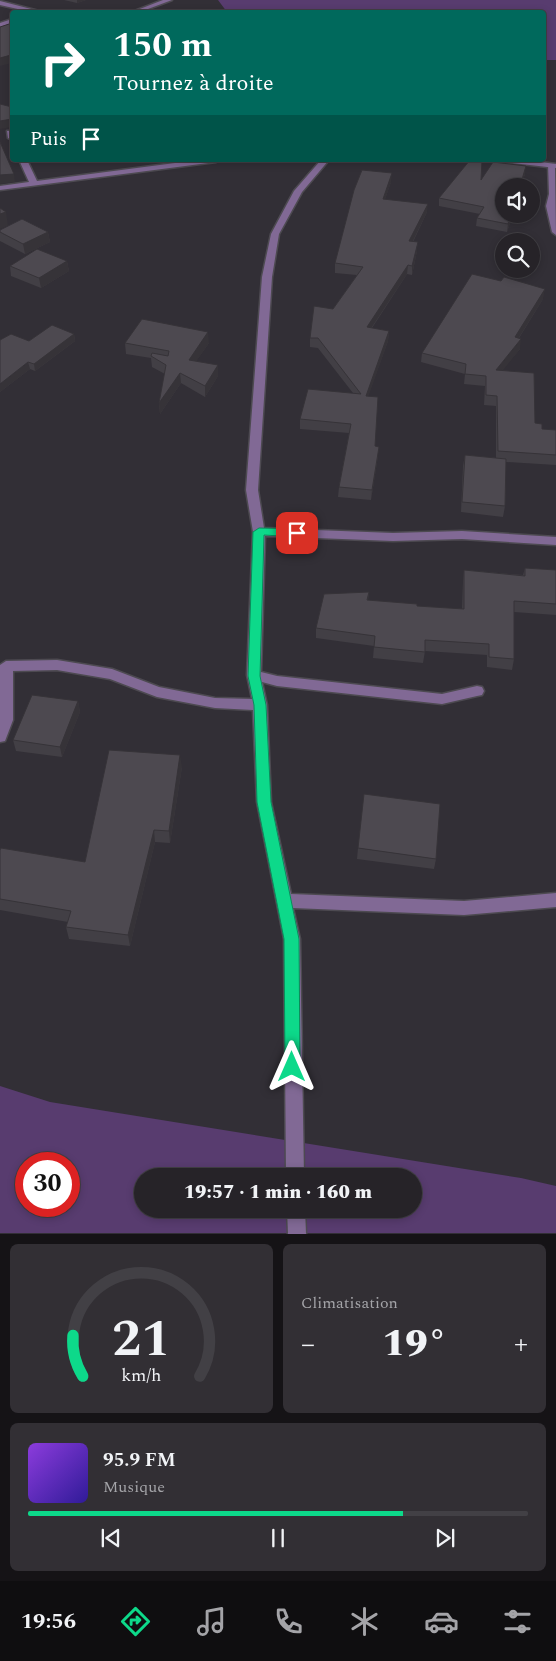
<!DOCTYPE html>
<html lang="fr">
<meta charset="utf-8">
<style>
:root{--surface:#262328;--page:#322f34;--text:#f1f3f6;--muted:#a4a4a8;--line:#424045;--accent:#0dd98a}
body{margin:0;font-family:Spectral,serif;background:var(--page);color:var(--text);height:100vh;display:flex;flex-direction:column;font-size:19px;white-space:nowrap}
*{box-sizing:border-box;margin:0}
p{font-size:16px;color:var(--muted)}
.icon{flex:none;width:28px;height:28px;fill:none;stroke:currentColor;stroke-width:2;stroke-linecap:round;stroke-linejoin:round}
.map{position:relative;height:1234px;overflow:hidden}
.details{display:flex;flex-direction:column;gap:10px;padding:10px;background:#151316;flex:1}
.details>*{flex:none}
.top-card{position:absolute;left:10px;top:10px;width:536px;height:152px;border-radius:5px;box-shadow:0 2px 8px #0003,0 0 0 1px var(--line);background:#00695c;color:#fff;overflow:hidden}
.fabs{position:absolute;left:495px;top:178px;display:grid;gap:10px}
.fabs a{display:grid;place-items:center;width:45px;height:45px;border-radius:50%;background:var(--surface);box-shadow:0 2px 8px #0003,0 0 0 1px var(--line);font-size:25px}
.speed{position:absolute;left:15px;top:1152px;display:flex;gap:10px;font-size:25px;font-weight:700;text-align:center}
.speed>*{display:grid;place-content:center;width:65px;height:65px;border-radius:50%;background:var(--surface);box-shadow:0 2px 8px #0003,0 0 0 1px var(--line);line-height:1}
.speed .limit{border:8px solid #d22;background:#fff;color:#111}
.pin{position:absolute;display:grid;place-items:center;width:42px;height:42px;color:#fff;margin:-21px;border-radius:10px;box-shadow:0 2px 8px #0006}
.me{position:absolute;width:55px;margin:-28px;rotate:0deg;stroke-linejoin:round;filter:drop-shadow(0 0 4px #0008)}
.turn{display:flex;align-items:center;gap:18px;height:105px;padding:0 20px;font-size:22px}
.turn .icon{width:65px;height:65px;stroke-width:2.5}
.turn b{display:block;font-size:35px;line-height:42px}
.then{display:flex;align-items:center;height:48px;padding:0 20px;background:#0003;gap:10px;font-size:19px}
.big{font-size:38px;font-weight:800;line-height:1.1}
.details .widget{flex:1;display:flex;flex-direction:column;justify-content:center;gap:8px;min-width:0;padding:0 18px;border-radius:8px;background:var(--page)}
.details .dial{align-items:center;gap:0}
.dial svg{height:130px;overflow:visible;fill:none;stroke:var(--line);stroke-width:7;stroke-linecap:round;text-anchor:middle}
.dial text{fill:var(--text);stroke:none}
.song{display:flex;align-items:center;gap:15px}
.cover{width:60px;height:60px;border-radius:8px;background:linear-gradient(135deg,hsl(270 70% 55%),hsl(250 70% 35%))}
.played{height:5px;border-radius:2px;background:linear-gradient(90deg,var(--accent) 75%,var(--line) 75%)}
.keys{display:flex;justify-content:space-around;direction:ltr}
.heat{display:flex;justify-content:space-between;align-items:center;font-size:28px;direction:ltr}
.details .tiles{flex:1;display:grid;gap:10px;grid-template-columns:1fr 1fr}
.widget:last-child{grid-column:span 2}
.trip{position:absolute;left:134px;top:1168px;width:288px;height:50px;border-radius:25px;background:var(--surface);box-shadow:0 2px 8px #0003,0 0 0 1px var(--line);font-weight:800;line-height:50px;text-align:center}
.menu{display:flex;height:80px;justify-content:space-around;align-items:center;background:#0f0e10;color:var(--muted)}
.menu .icon{width:35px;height:35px}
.menu .current{color:var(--accent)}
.menu b{font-size:22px;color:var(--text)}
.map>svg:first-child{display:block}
.green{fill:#583c6f;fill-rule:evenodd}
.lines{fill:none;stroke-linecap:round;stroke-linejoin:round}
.minor-casing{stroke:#4d4a51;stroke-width:3}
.tertiary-casing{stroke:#4d4a51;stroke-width:3}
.minor{fill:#816995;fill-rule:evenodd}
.tertiary{fill:#816995;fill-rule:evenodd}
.wall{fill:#423f45}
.shaded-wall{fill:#363338}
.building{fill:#4d4950;stroke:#363338}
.route{fill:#0dd98a;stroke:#088d5a}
</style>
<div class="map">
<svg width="556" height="1234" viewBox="0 0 556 1234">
<rect width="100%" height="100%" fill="#322f36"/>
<g class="green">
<path d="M218 0H556V60H544V12H227Z"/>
<path d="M0 1086 50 1102 521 1178 556 1186V1233H0ZM26 1164H69V1206H26ZM142 1176H412V1209H142Z"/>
</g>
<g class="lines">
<g class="minor-casing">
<g id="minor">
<path d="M163 0H172L140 12H132Z"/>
<path d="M12 19V23L0 27V23Z"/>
<path d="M7 131H12V140L8 138Z"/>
<path d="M19 160H27L37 181 198 160H220L216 162 0 190V186L29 182Z"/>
<path d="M321 160H329L302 192 279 234 272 277 258 490 264 528 393 533 462 531 556 537V545L462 539 393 541 265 536 261 672 277 676 442 694 477 686 482 687 484 691 482 695 477 696 442 704 277 686 262 682 267 705 271 802 291 894 464 901 556 893V907L464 915 293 908 300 939 304 1176H286L284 939 257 802 253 710 215 708 157 697 110 679 57 670 13 671V720L5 741 0 742V665L6 661 57 660 112 669 159 687 215 698 252 699 247 675 253 532 246 490 262 277 271 234 294 191Z"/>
<path d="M548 164 555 166 556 235 552 232 546 206 549 194Z"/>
<path d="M287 1209H305L306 1234H288Z"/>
</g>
</g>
<g class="tertiary-casing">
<g id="tertiary">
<path d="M0 1 39 11 40 12H31L0 5Z"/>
<path d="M500 160H524L556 164V168L504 162Z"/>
</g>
</g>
<use href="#minor" class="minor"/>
<use href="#tertiary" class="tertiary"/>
</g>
<g class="wall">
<path d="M64 0H86L77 3Z"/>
<path d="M525 174 521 186H504V214H513L507 232 476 226 477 218 480 214 439 206V198L481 180Z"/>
<path d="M391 182 385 199 427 212 413 242 417 251 412 275 407 274 372 328 389 331 388 341 368 396 375 446 378 456 371 500 338 497 339 487 349 433 300 429V419L353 393 318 348 310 347V338L333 309 357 275 335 273V263Z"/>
<path d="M0 230 48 232 50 242 25 254 0 241Z"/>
<path d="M67 261 69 271 41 288 11 276 10 266Z"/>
<path d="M543 299 519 338 520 349 502 370 535 423 542 429 556 430V465L506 462 505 506 503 517 461 512 463 466 465 455 496 458V406L484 405 485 386 464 384 465 374 421 362 422 353Z"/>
<path d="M74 334 75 341 35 371 30 369 0 392V340L29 341Z"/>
<path d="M125 343H209L196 361 218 376 205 397 181 383 160 414 159 403 165 374 152 367 151 358 126 354Z"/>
<path d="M525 568 556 570V615L514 612V659L512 670 487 667V655L425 651 423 663 373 658 374 646 316 638V628L369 592 368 600 417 606 462 609 463 581 464 570 523 575Z"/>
<path d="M78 701 80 712 62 757 16 751 13 740Z"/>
<path d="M182 767 170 843 155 842 130 946 69 939 66 927 68 922 0 910V850L85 862Z"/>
<path d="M358 848 436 859 434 869 357 859Z"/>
</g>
<g class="shaded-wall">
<path d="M77 0H86L77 3Z"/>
<path d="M11 55 12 63 0 66V58Z"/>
<path d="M12 119V127L0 129V121Z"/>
<path d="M526 166 525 174 521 186H520Z"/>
<path d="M392 173 391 182 382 208 383 199Z"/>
<path d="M14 174 15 182 0 184V175Z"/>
<path d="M428 204 427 212 408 251 409 241Z"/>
<path d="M6 212 8 226 0 229V214Z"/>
<path d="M511 214H513L507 232 508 224Z"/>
<path d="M48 232 50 242 25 254 23 244Z"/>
<path d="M418 242 417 251 412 275V266Z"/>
<path d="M67 261 69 271 41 288 39 278Z"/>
<path d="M408 265 407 274 366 336 367 327Z"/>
<path d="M545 289 543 299 513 347 515 337Z"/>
<path d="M389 331 388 341 365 406 366 396Z"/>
<path d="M208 332 209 343 190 370 189 360Z"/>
<path d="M74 334 75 341 35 371 34 364Z"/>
<path d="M521 339 520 349 495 380 496 370Z"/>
<path d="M28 362 30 369 0 392V384Z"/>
<path d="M218 365V376L205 397V386Z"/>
<path d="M180 373 181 383 160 414 159 403Z"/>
<path d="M379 447 378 456 371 500 372 490Z"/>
<path d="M78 701 80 712 62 757 60 747Z"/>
<path d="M180 755 182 767 170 843 169 831Z"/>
<path d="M154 830 155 842 130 946 128 935Z"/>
</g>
<g class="building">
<path d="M12 23V56L11 55 0 58V27Z"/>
<path d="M0 104 12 107V119L0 121Z"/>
<path d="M0 142 14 174 0 175Z"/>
<path d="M470 160H482L481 180 493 162 526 166 520 186H504V214H511L508 224 477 218 484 207 439 198Z"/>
<path d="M362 170 392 173 383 199 428 204 409 241 418 242 412 266 408 265 367 327 389 331 366 396 378 397 375 446 379 447 372 490 339 487 351 424 300 419 308 389 361 394 318 338H310L314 306 333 309 363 267 335 263 354 190Z"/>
<path d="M0 208 6 212 0 214Z"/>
<path d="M22 219 48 232 23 244 0 232V230Z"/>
<path d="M37 249 67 261 39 278 10 266Z"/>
<path d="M472 274 501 281 504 277 545 289 515 337 521 339 496 370 534 373 535 423 542 424V429L556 430V455L498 451 497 396 486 395V376L465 374 466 364 422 353Z"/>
<path d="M142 319 208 332 189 360 218 365 205 386 180 373 159 403 166 365 151 356 152 353 168 356 169 351 125 343Z"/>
<path d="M52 325 74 334 34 364 28 362 0 384V340L11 334 29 341Z"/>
<path d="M465 455 506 459 505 506 462 502Z"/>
<path d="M525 568 556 570V604L514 601V659L489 657V644L425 640V652L374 647 375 636 316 628 324 594 369 592 367 600 417 604V606L464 609V570L525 576Z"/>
<path d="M32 695 78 701 60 747 13 740Z"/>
<path d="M109 750 180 755 169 831 154 830 128 935 66 927 71 911 0 899V850L1 848 85 862Z"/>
<path d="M364 794 440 804 436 859 358 848Z"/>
</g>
<path class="route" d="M259 528 297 529 302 533 297 537 264 535 260 676 266 705 271 802 299 939 300 1067 298 1072 292 1074 287 1072 285 1067 284 939 257 802 254 705 248 676 253 532Z"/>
</svg>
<div class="fabs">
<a><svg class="icon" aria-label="sound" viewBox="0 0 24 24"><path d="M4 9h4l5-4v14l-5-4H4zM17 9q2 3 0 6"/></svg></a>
<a><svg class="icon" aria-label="search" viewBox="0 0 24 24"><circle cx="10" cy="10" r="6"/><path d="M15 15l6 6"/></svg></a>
</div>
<div class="speed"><div class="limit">30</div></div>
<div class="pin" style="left:297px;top:533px;background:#d93025"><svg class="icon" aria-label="arrive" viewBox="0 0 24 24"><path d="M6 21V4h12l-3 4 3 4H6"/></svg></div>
<svg class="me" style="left:292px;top:1067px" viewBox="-20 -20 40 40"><path d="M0-17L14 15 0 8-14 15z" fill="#0dd98a" stroke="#fff" stroke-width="4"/></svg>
<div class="trip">19:57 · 1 min · 160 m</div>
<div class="top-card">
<div class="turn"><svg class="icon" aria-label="right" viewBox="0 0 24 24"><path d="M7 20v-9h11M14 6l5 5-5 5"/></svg><div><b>150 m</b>Tournez à droite</div></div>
<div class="then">Puis<svg class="icon" aria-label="arrive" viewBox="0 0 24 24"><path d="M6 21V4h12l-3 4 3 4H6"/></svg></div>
</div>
</div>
<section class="details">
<div class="tiles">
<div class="widget dial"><svg viewBox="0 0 100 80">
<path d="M14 69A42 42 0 1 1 86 69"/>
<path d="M14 69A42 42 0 0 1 8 44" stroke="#0dd98a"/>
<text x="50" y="56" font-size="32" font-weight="700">21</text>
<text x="50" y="72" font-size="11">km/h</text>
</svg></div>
<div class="widget"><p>Climatisation</p>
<div class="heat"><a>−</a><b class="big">19°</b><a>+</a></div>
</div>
<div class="widget">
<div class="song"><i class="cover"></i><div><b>95.9 FM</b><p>Musique</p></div></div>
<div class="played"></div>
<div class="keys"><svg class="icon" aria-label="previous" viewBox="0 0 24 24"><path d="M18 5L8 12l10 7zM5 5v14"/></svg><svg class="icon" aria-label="pause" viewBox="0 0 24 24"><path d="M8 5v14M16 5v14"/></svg><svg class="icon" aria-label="next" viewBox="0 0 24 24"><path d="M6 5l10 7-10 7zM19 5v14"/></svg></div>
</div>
</div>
</section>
<nav class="menu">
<b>19:56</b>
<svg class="icon current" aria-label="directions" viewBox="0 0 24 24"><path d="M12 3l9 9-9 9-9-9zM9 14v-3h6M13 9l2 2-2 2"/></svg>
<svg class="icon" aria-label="music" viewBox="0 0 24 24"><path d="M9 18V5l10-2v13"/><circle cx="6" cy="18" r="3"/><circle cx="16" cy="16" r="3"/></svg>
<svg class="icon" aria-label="phone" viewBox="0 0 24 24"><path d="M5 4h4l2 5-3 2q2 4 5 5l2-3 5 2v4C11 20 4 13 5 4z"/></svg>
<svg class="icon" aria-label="climate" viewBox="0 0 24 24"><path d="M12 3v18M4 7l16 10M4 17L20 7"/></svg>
<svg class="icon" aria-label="car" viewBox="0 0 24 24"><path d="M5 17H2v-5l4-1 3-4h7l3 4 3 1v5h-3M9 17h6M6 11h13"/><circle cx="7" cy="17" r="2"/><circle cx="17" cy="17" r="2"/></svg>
<svg class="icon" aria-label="filters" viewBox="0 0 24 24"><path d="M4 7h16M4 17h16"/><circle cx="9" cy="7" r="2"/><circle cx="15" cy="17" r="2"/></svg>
</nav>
